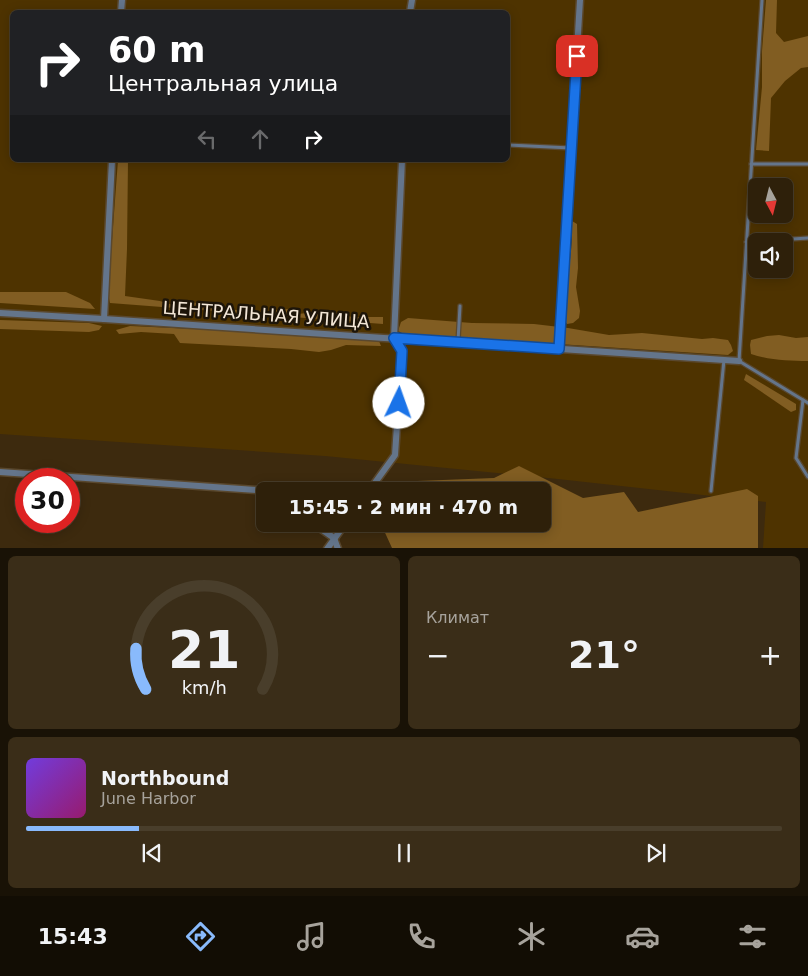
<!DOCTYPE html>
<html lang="ru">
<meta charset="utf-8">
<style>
:root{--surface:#2e200a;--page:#3a2d18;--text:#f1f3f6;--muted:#a7a39c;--line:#493e2b;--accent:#89bafc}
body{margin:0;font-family:"DejaVu Sans",sans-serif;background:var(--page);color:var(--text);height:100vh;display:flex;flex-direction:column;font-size:19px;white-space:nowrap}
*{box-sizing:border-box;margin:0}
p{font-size:16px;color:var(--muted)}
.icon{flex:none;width:28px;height:28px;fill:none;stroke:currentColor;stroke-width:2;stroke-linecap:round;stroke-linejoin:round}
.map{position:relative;height:548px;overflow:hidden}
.side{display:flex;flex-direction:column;gap:8px;padding:8px;background:#191206;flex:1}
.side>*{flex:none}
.banner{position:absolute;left:10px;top:10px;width:500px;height:152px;border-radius:8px;box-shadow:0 2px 12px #0003,0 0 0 1px var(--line);background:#202124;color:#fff;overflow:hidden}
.needle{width:32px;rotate:173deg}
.buttons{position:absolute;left:748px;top:178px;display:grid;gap:10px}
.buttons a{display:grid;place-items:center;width:45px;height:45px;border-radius:8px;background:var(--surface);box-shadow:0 2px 12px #0003,0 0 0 1px var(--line);font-size:25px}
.speed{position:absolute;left:15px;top:468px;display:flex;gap:10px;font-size:25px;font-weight:700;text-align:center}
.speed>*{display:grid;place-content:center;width:65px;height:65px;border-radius:50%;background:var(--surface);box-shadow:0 2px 12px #0003,0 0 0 1px var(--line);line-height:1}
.speed .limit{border:8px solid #d22;background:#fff;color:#111}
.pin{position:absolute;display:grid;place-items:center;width:42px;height:42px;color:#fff;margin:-21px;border-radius:10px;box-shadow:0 2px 8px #0006}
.me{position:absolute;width:55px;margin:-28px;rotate:3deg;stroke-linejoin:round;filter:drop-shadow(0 0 4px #0008)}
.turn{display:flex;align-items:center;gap:18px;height:105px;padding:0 15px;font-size:22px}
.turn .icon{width:65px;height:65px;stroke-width:2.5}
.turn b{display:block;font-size:35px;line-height:42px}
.lanes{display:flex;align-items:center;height:48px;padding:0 15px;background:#0003;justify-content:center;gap:25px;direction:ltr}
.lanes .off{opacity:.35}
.big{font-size:38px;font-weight:800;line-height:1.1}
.side .card{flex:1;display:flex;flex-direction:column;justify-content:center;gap:8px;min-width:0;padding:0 18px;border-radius:8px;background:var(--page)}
.side .dial{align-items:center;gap:0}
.dial svg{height:130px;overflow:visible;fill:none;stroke:var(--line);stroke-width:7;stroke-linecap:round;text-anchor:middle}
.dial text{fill:var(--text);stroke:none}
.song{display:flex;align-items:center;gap:15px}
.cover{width:60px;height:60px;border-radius:8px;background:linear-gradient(135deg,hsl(260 70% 55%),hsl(320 70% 35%))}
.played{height:5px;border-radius:2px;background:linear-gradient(90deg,var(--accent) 15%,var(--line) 15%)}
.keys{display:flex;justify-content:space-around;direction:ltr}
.heat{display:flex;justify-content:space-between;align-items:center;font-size:28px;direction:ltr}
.side .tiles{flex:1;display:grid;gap:8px;grid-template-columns:1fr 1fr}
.card:last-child{grid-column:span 2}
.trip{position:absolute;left:256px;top:482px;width:295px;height:50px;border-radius:8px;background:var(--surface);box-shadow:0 2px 12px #0003,0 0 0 1px var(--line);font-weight:800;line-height:50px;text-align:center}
.tabs{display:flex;height:80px;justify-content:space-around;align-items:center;background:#120d04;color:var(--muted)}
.tabs .icon{width:35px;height:35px}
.tabs .active{color:var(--accent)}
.tabs b{font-size:22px;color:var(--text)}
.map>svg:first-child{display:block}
.green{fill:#4e3300;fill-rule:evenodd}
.forest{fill:#815d22}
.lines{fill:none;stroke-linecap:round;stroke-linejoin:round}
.lane-casing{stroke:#5a482e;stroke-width:5.5}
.street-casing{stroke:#5a482e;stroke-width:9}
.lane{stroke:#64758b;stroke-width:3}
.street{stroke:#64758b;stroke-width:6}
.route-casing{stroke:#114b97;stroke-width:12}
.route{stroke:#1a73e8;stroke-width:9}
.labels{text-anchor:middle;stroke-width:5;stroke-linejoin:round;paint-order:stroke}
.street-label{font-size:18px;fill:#f3e7d7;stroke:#1d1509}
</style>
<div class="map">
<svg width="808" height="549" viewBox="0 0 808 549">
<rect width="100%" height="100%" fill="#3d2a0e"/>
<path class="green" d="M0 0H808V548H763L766 502 558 479 325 456 0 434ZM12 12H508V160H12ZM756 186H784V214H756ZM756 241H784V269H756Z"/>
<g class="forest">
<path d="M766 0H777L776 33 784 42 808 36V67L801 68 785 81 771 98 769 151 756 150 762 87V51Z"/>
<path d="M118 160H128L127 249 125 296 160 301 173 305 183 301 210 305 241 311 263 312 287 309 297 314 319 312 336 313 352 317H383V324L110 303 108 294Z"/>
<path d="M572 221 577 224 578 268 576 287 580 311 579 318 573 323 567 324 565 321 566 300 572 240Z"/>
<path d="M0 292H66L90 303 95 309 0 303Z"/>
<path d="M408 318 472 323 534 324 568 328 609 335 642 333 702 339 713 338 728 340 731 345 733 351 728 355 404 334 398 331 401 322Z"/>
<path d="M0 320 89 323 102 326 99 330 89 332 0 329Z"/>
<path d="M130 326 217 330 379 341 381 346 346 345 331 350 319 352 291 349 180 343 174 334 141 332 119 334 116 330Z"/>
<path d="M779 335 796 338 808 337V361C789 361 769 360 751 354L750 345 751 340 767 336Z"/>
<path d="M746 374 796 404V410L791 412 744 380Z"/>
<path d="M519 466 583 498 624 492 638 512 747 489 758 496V548H392L381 524H542V491H366L417 481 494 478Z"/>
</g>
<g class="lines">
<g class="lane-casing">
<g id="lane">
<path d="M762 0 739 361 803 400 796 458 808 477"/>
<path d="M508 145 571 148"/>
<path d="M751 164H808"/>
<path d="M746 242 808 238"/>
<path d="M458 341 460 306"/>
<path d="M803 400 808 403"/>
<path d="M711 491 724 360"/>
</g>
</g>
<g class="street-casing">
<g id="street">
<path d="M121 12 122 0"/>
<path d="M410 12 412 0"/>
<path d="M0 313 104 319 384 338 458 342 739 361"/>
<path d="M104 319 112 160"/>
<path d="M559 349 580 0"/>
<path d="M0 472 271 491"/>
<path d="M369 491 395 455 402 351 394 338 402 160"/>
<path d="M314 524 334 538 338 549"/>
<path d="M327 549 345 524"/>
</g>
</g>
<use href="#lane" class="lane"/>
<use href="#street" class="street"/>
</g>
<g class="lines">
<g class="route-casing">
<path id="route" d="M399 403 402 351 394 338 559 349 577 56"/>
</g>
<use href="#route" class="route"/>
</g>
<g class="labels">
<g class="street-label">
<text transform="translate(266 315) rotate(4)" y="6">ЦЕНТРАЛЬНАЯ УЛИЦА</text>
</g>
</g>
</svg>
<div class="buttons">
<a><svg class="needle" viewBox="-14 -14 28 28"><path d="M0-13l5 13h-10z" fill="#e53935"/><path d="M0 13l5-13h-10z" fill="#a7a39c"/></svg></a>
<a><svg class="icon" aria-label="sound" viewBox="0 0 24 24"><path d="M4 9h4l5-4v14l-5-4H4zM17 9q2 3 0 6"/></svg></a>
</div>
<div class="speed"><div class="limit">30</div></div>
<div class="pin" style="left:577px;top:56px;background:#d93025"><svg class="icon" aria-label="arrive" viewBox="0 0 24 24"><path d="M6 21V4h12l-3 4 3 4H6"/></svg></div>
<svg class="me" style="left:399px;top:403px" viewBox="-20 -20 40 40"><circle r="19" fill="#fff"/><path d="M0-13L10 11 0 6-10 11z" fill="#1a73e8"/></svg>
<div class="trip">15:45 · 2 мин · 470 m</div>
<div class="banner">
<div class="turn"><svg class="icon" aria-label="right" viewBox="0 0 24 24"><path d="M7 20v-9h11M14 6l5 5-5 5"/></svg><div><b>60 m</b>Центральная улица</div></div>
<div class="lanes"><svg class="icon off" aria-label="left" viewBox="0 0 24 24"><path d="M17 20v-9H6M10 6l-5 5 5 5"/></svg><svg class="icon off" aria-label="ahead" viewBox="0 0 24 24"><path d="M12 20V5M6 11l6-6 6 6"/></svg><svg class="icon" aria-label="right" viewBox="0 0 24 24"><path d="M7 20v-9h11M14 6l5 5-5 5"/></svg></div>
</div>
</div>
<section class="side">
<div class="tiles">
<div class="card dial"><svg viewBox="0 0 100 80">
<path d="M14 69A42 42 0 1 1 86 69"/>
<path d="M14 69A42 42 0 0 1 8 44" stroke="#89bafc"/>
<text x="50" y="56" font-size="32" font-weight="700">21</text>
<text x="50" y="72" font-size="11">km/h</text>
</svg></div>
<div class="card"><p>Климат</p>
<div class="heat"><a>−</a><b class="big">21°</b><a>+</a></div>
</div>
<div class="card">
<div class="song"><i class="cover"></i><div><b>Northbound</b><p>June Harbor</p></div></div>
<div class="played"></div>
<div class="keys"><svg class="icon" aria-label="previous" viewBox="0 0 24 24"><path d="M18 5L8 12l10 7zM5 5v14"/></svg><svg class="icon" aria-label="pause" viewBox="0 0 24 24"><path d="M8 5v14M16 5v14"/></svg><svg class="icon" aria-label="next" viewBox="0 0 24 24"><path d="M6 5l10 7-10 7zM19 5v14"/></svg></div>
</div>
</div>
</section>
<nav class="tabs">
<b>15:43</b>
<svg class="icon active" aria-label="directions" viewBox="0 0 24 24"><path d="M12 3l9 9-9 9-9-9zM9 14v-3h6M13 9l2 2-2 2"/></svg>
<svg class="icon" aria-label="music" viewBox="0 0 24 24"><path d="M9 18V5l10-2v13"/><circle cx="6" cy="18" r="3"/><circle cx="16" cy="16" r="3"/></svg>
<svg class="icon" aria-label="phone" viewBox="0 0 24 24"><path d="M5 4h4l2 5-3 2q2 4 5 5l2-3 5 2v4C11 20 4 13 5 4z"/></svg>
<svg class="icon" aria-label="climate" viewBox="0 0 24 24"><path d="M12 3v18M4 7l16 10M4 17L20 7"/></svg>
<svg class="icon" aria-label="car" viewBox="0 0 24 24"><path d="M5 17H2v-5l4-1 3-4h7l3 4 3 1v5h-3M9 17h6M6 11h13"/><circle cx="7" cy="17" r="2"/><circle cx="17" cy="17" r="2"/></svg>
<svg class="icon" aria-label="filters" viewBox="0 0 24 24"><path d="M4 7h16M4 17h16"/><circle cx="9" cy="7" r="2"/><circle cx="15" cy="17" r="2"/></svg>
</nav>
